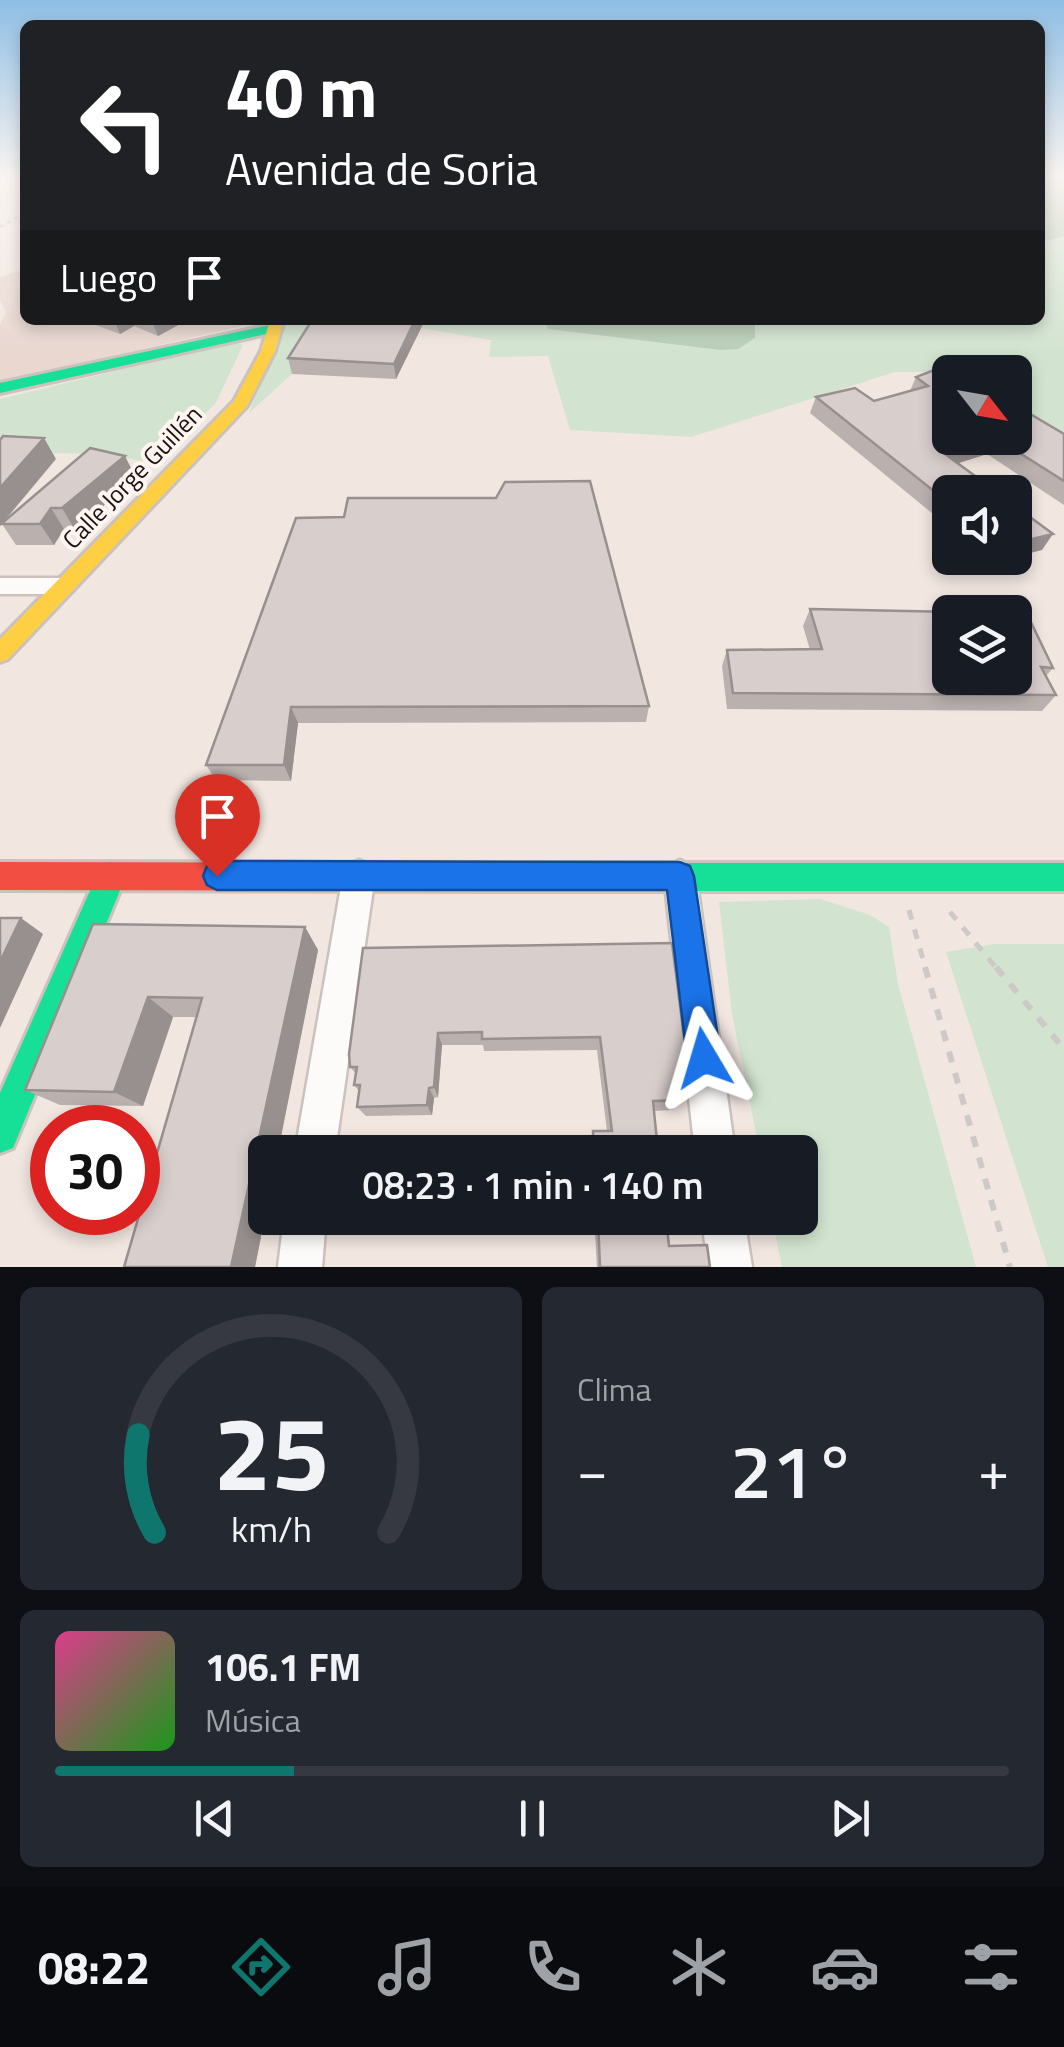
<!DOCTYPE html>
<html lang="es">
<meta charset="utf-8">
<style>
:root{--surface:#171b24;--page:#242831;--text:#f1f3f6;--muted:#9ea1a6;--line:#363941;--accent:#0f766e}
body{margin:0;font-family:"Titillium Web",sans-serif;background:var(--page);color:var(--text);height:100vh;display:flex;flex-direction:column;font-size:38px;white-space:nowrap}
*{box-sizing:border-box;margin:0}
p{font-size:32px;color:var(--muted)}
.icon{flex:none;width:55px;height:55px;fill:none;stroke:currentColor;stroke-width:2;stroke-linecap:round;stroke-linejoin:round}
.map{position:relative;height:1267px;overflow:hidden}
.details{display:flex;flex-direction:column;gap:20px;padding:20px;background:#0d0f14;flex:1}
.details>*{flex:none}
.banner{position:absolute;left:20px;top:20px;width:1025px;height:305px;border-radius:15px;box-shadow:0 5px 15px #0003;background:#202124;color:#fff;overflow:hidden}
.needle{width:65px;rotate:121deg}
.tools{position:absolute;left:932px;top:355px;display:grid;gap:20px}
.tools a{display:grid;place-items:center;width:100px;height:100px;border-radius:15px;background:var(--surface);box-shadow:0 5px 15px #0003;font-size:50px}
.speed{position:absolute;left:30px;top:1105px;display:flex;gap:20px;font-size:50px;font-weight:700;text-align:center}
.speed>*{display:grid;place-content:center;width:130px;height:130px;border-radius:50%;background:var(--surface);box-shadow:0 5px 15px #0003;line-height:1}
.speed .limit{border:15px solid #d22;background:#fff;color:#111}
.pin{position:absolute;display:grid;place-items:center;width:85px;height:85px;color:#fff;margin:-102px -42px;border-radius:50% 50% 50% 0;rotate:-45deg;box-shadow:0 0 10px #0007}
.pin .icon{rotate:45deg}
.me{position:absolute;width:110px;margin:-55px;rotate:353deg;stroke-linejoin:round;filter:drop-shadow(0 0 8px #0008)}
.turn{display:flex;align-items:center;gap:35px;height:210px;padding:0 40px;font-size:45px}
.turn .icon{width:130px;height:130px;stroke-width:2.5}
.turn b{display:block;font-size:70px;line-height:85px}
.then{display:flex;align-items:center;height:95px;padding:0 40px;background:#0003;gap:20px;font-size:38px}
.big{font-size:75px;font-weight:600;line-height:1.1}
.details .tile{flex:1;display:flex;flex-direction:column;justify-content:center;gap:15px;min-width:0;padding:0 35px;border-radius:15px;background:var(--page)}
.details .dial{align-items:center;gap:0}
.dial svg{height:260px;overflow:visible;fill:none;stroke:var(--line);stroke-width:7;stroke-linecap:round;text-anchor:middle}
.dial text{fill:var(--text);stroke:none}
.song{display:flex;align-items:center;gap:30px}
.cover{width:120px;height:120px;border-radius:15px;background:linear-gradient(135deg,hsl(330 70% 55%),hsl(120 70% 35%))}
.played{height:10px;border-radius:5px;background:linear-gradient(90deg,var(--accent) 25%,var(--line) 25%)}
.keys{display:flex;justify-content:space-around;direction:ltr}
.heat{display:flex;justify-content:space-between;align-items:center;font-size:55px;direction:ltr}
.details .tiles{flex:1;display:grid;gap:20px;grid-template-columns:1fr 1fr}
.tile:last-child{grid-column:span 2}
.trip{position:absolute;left:248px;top:1135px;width:570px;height:100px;border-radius:15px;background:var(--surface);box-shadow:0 5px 15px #0003;font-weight:600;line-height:100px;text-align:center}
.dock{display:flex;height:160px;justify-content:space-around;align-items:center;background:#090b0e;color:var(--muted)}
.dock .icon{width:70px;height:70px}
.dock .on{color:var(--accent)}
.dock b{font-size:45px;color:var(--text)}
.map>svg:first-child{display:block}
.education{fill:#e9d7d0}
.green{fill:#d2e4d0}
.forest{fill:#b8ceb7}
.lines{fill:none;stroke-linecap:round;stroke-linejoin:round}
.street-casing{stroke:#cbc2bd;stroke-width:5}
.fast-casing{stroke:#cbc2bd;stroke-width:6}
.slow-casing{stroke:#cbc2bd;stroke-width:6}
.jam-casing{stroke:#cbc2bd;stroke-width:6}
.path-far2{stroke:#cdc9c7;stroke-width:2.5;stroke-dasharray:4 4;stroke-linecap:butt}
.path-far1{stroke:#cdc9c7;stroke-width:5;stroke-dasharray:10 10;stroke-linecap:butt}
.path{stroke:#cdc9c7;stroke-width:6;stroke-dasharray:11 11;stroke-linecap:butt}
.street{fill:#fdfbfa;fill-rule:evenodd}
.fast{fill:#16e098;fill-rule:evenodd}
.slow{fill:#ffcf43;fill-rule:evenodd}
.jam{fill:#f24e42;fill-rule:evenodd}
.wall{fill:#bab1af}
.shaded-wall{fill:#97908f}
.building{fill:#d8cecc;stroke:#97908f;stroke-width:2.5}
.route{fill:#1a73e8;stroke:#114b97;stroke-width:2.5}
.labels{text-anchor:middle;stroke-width:8;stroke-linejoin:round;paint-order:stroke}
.street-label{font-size:25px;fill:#1b1410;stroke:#fdf5f0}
</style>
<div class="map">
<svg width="1064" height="1267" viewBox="0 0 1064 1267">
<rect width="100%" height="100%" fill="#f1e6e0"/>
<path class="education" d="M25 269V320H246L242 326 0 382V325L6 312 0 300V277Z"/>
<g class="green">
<path d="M1064 237V447L1015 419V372H895L691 437 570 430 548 356 489 357 491 340 374 320H544L548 329 720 350 754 339 755 320H1040V242Z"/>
<path d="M284 320H324L292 374 249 413Z"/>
<path d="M234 342 243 345 215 404 154 463 100 454 0 452V399Z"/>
<path d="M820 899 870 915 889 927 898 984 976 1267H782L772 1218H800V1152H760L732 1014 719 902Z"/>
<path d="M995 944H1064V1267H1048L946 952Z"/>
</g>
<g class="forest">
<path d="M1040 176H1064V237L1040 242Z"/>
<path d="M544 320H755V338L738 349 720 350 548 329Z"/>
</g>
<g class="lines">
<g class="street-casing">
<g id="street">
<path d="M0 578H65L77 586 65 594H0Z"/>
<path d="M359 860 370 864 375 875 335 1152H295L343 875 348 864Z"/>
<path d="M680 860 691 865 696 876 735 1152H695L664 876 669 865Z"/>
<path d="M284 1218H326L322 1267H278Z"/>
<path d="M702 1218H744L752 1267H708Z"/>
</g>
</g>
<g class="fast-casing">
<g id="fast">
<path d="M275 324 282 328 280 331 0 393V383Z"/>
<path d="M111 862 121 866 126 876 13 1148 0 1153V1093L101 866Z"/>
<path d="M540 863H1064V891H540L530 887 525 877 530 867Z"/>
</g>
</g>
<g class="slow-casing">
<path id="slow" d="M270 320H284L275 351 247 406 8 659 0 662V639L234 401 261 351Z"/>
</g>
<g class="jam-casing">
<path id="jam" d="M0 862 540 863 550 867 555 877 550 887 540 891 0 890Z"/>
</g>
<g class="path-far2">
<path d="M1040 196 1051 176"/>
<path d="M0 227 25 213"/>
</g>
<g class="path-far1">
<path d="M909 910 926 970"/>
<path d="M950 912 998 970"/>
</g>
<g class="path">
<path d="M925 967 1010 1267"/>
<path d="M996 967 1064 1049"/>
</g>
<use href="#street" class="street"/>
<use href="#fast" class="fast"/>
<use href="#slow" class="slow"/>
<use href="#jam" class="jam"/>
</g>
<g class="wall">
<path d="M82 320H181L182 323 158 336 134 326 120 334Z"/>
<path d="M312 320H422L423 324 396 379 292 374 288 358Z"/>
<path d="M916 377 1064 434V505L987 454 958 463 950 492V528L810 413 816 397 874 401 910 391Z"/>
<path d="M56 459 4 521 136 478 75 530 64 529 54 545H16L2 524Z"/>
<path d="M344 517 649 706 646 722 298 723 291 781 216 780 206 765Z"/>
<path d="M810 609 1015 614 1053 668 1046 676 1056 695 1042 711 727 709 722 666 727 650H810L803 626Z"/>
<path d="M93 924 305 927 318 950 255 1267H124L196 1017H173L143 1106 60 1105 25 1090Z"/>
<path d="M363 948 687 1061 680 1072V1100L673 1110 654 1111 658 1151 695 1152H591L590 1139 593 1131H607L597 1050 484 1051 483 1045H442L438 1097 434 1098 432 1115 366 1116 357 1107 359 1091 354 1085 356 1074 350 1067Z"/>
<path d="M594 1218H666L669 1246 710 1267H597Z"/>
</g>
<g class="shaded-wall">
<path d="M114 320H132L134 326 120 334Z"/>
<path d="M181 320 182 323 158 336 152 321Z"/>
<path d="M415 320H422L423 324 396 379 394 364Z"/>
<path d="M44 438 56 459 0 526V488Z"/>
<path d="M996 438 987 454 937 470 945 454Z"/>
<path d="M125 456 136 478 75 530 62 508Z"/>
<path d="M51 508 64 529 54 545 40 524Z"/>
<path d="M1053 534 1042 550 1015 557V543Z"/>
<path d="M996 558H1013L992 563Z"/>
<path d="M291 707 298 723 291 781 284 765Z"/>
<path d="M21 918 43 934 0 1028V962Z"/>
<path d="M305 927 318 950 278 1152H265V1216L255 1267H231Z"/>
<path d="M148 997 173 1017 143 1106 114 1092Z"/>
<path d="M438 1033 442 1045 438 1097 434 1087Z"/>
<path d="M429 1088 434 1098 432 1115 427 1105Z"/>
</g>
<g class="building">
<path d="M312 320H415L394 364 288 358Z"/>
<path d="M947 365 960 372H950V438H1015V405L1064 434V481L996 438 945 454 997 492H950V504L816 397 855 388 874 401 928 386 916 377Z"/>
<path d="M3 436 44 438 0 488V440Z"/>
<path d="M90 448 125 456 62 508H51L40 524H1Z"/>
<path d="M590 481 649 706 291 707 284 765H206L296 518 344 517 348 498H496L505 482Z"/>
<path d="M1015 506 1053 534 1015 543Z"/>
<path d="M810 609 955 612H950V678H1015V614H1027L1053 668 1041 667 1056 695 733 693 727 650 822 649Z"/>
<path d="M0 918H21L0 962Z"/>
<path d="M93 924 305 927 231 1267H124L202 998 148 997 114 1092 25 1090Z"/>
<path d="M672 943 687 1061 680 1062V1100L653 1101 658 1151 695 1152H594L593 1131H612L600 1037 482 1039V1032L438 1033 434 1087 429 1088 427 1105 357 1107 360 1085H354L357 1067H350L349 1054 363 948Z"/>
<path d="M598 1218H666L669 1246 707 1245 710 1267H600Z"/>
</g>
<linearGradient id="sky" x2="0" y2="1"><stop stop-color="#8ebee5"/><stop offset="0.5" stop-color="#f9f4f1"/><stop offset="1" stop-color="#f9f4f1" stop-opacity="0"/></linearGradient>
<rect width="1064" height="353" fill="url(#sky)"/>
<path class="route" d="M217 861 680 862 690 866 694 876 721 1058 716 1070 704 1075 692 1070 687 1058 667 890H217L207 885 203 876 207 866Z"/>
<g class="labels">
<g class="street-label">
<text transform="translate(132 477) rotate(-46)" y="9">Calle Jorge Guillén</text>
</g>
</g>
</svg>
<div class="tools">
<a><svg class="needle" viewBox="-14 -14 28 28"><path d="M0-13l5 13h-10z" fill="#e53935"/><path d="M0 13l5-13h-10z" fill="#9ea1a6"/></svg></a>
<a><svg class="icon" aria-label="sound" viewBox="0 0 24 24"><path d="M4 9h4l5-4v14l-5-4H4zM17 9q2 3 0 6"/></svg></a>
<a><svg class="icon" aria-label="layers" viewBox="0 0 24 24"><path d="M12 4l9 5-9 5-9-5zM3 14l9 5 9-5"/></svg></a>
</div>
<div class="speed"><div class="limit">30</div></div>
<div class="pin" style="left:217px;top:876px;background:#d93025"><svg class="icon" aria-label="arrive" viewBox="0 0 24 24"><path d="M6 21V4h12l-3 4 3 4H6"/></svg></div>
<svg class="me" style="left:704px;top:1058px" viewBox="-20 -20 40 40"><path d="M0-17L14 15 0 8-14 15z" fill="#1a73e8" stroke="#fff" stroke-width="4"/></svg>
<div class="trip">08:23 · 1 min · 140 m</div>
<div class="banner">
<div class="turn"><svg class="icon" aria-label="left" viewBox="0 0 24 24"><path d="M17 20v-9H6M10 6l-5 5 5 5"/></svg><div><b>40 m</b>Avenida de Soria</div></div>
<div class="then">Luego<svg class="icon" aria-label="arrive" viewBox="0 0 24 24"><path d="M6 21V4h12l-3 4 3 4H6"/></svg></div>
</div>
</div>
<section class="details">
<div class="tiles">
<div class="tile dial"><svg viewBox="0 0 100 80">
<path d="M14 69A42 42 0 1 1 86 69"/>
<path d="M14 69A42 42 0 0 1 9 39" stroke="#0f766e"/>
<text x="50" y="56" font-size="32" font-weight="700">25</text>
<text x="50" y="72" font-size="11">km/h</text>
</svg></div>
<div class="tile"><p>Clima</p>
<div class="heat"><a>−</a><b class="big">21°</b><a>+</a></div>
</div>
<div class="tile">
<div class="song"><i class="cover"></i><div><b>106.1 FM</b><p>Música</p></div></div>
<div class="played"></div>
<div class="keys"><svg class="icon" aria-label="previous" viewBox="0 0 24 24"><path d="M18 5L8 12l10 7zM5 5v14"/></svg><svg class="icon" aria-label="pause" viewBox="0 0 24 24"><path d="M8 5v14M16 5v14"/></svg><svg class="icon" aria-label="next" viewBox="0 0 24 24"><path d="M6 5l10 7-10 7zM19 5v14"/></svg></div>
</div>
</div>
</section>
<nav class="dock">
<b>08:22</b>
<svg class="icon on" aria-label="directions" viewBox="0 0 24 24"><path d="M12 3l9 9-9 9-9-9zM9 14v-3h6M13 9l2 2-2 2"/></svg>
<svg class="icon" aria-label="music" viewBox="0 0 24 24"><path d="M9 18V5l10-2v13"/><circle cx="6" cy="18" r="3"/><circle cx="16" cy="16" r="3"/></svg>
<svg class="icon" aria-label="phone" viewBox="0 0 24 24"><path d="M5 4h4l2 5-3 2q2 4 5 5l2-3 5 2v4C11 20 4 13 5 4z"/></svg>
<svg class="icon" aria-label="climate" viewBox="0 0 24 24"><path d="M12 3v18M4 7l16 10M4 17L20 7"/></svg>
<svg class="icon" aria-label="car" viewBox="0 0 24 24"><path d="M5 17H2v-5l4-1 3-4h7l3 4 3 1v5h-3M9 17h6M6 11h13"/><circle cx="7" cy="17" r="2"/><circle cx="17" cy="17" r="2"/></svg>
<svg class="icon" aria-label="filters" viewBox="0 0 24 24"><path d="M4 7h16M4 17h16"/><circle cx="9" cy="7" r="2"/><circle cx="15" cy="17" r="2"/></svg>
</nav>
